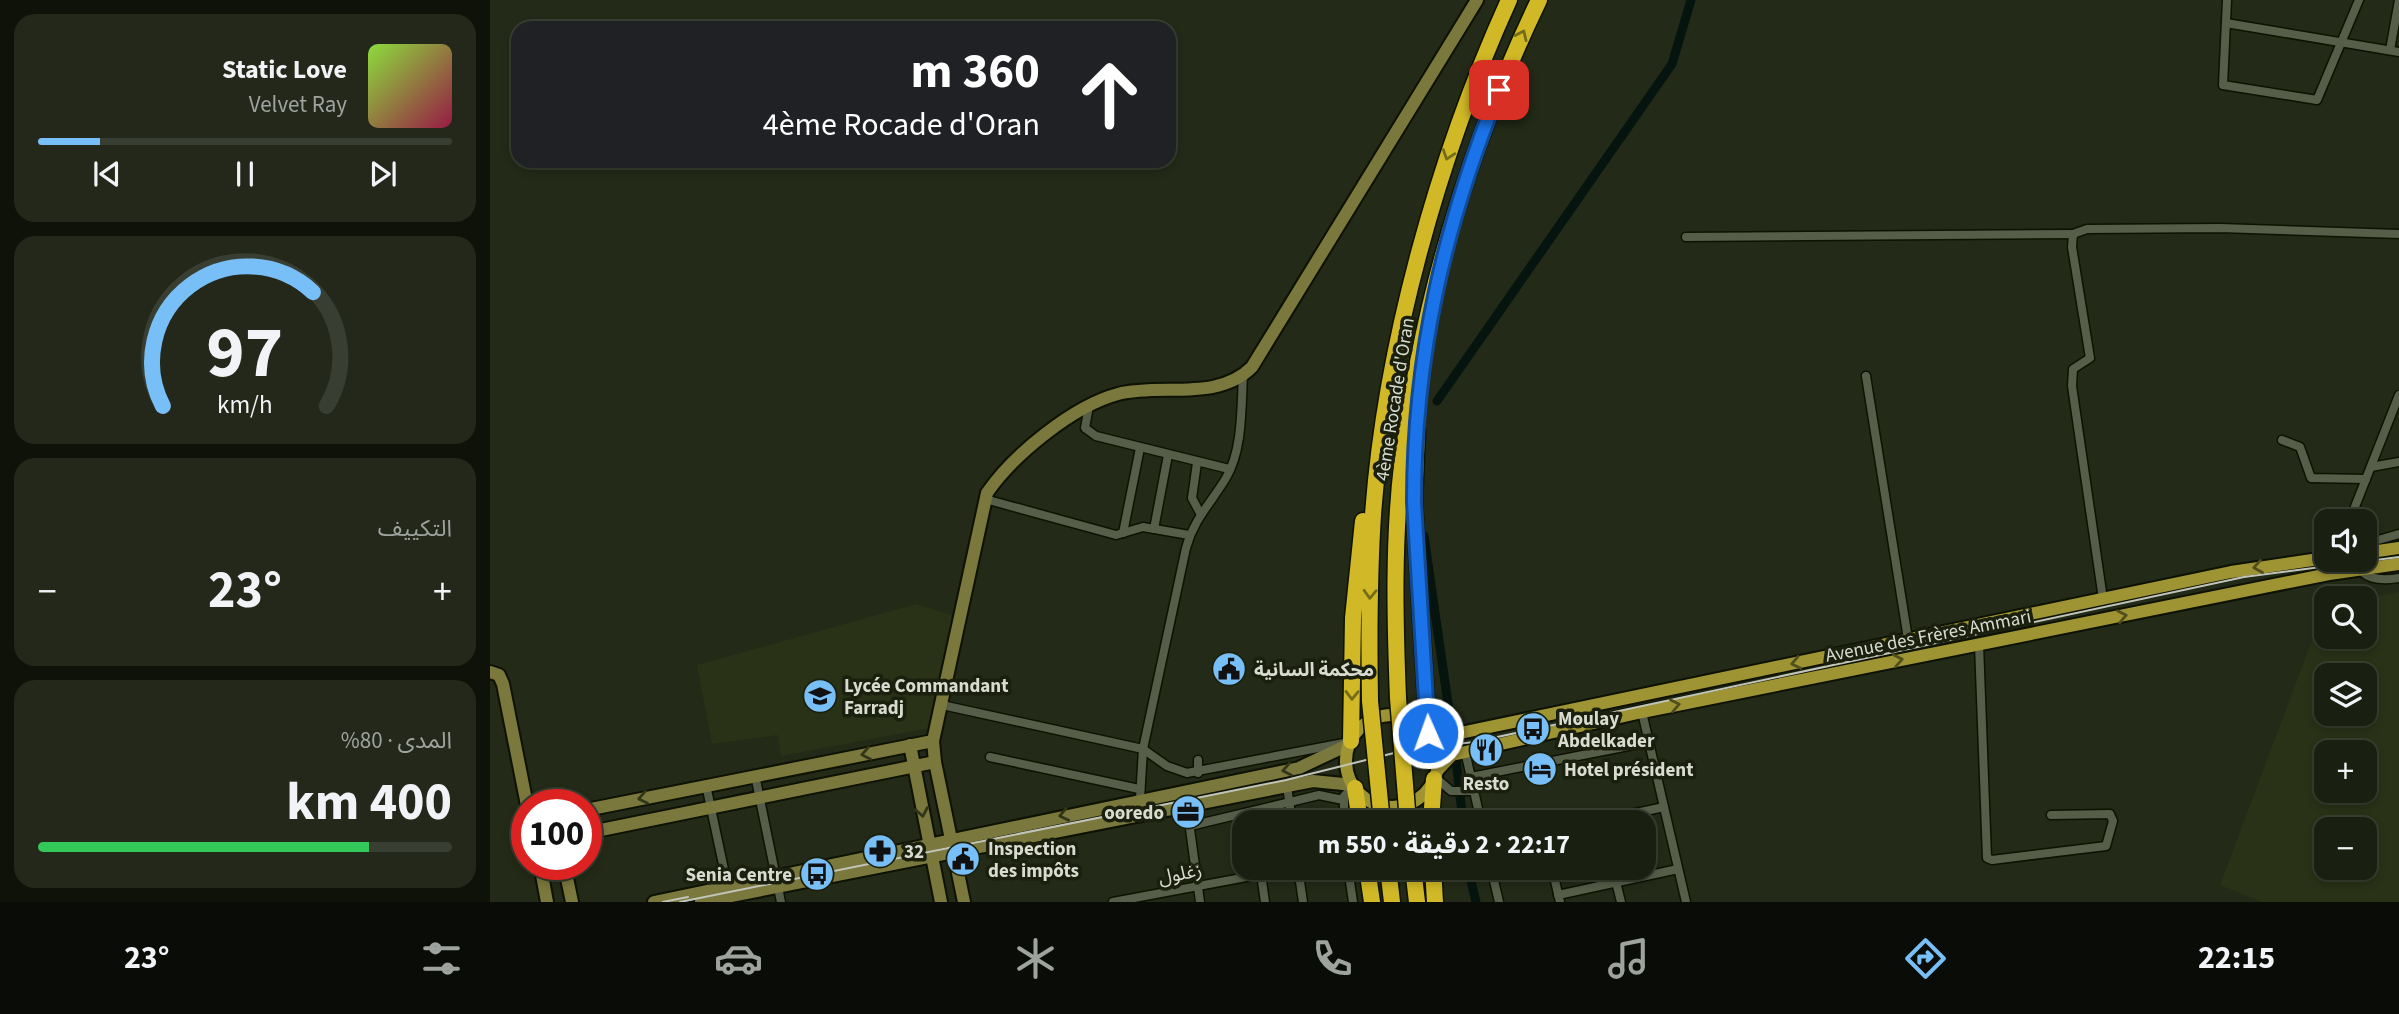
<!DOCTYPE html>
<html lang="ar">
<meta charset="utf-8">
<style>
:root{--surface:#1a2011;--page:#23281a;--text:#f1f3f6;--muted:#9fa39f;--line:#383e31;--accent:#78bff7}
body{margin:0;font-family:"Source Sans 3","Noto Sans Arabic",sans-serif;background:var(--page);color:var(--text);direction:rtl;height:100vh;display:flex;flex-direction:column;font-size:26px;white-space:nowrap}
*{box-sizing:border-box;margin:0}
p{font-size:23px;color:var(--muted)}
.icon{flex:none;width:38px;height:38px;fill:none;stroke:currentColor;stroke-width:2;stroke-linecap:round;stroke-linejoin:round}
.map{position:relative;flex:1;overflow:hidden;direction:ltr}
.details{display:flex;flex-direction:column;gap:14px;padding:14px;background:#0e1209;width:490px}
.details>*{flex:none}
.hud{position:absolute;left:21px;top:21px;width:665px;height:147px;border-radius:21px;box-shadow:0 4px 10px #0003,0 0 0 2px var(--line);direction:rtl;background:#202124;color:#fff;overflow:hidden}
.tools{position:absolute;left:1824px;top:509px;display:grid;gap:14px}
.tools a{display:grid;place-items:center;width:63px;height:63px;border-radius:14px;background:var(--surface);box-shadow:0 4px 10px #0003,0 0 0 2px var(--line);font-size:35px}
.speed{position:absolute;left:21px;top:789px;display:flex;gap:14px;font-size:35px;font-weight:700;text-align:center}
.speed>*{display:grid;place-content:center;width:91px;height:91px;border-radius:50%;background:var(--surface);box-shadow:0 4px 10px #0003,0 0 0 2px var(--line);line-height:1}
.speed .limit{border:10px solid #d22;background:#fff;color:#111}
.pin{position:absolute;display:grid;place-items:center;width:60px;height:60px;color:#fff;margin:-30px;border-radius:14px;box-shadow:0 4px 10px #0006}
.me{position:absolute;width:77px;margin:-38px;rotate:358deg;stroke-linejoin:round;filter:drop-shadow(0 0 5px #0008)}
.turn{display:flex;align-items:center;gap:24px;height:147px;padding:0 21px;font-size:32px}
.turn .icon{width:91px;height:91px;stroke-width:2.5}
.turn b{display:block;font-size:49px;line-height:60px}
.big{font-size:52px;font-weight:700;line-height:1.1}
.details .card{flex:1;display:flex;flex-direction:column;justify-content:center;gap:10px;min-width:0;padding:0 24px;border-radius:21px;background:var(--page)}
.details .dial{align-items:center;gap:0}
.dial svg{height:182px;overflow:visible;fill:none;stroke:var(--line);stroke-width:7;stroke-linecap:round;text-anchor:middle}
.dial text{fill:var(--text);stroke:none}
.song{display:flex;align-items:center;gap:21px}
.cover{width:84px;height:84px;border-radius:10px;background:linear-gradient(135deg,hsl(90 70% 55%),hsl(340 70% 35%))}
.played{height:7px;border-radius:4px;background:linear-gradient(90deg,var(--accent) 15%,var(--line) 15%)}
.keys{display:flex;justify-content:space-around;direction:ltr}
.heat{display:flex;justify-content:space-between;align-items:center;font-size:38px;direction:ltr}
.charge{height:10px;border-radius:5px;background:linear-gradient(90deg,#34c759 80%,var(--line) 0)}
.trip{position:absolute;left:742px;top:810px;width:424px;height:70px;border-radius:21px;background:var(--surface);box-shadow:0 4px 10px #0003,0 0 0 2px var(--line);font-weight:700;line-height:70px;text-align:center;direction:rtl}
.tabs{display:flex;height:112px;justify-content:space-around;align-items:center;background:#0a0d07;color:var(--muted)}
.tabs .icon{width:49px;height:49px}
.tabs .active{color:var(--accent)}
.tabs b{font-size:32px;color:var(--text)}
main{display:flex;flex:1;min-height:0}
.map>svg:first-child{display:block}
.built{fill:#293117;fill-rule:evenodd}
.lines{fill:none;stroke-linecap:round;stroke-linejoin:round}
.canal{stroke:#061410;stroke-width:9}
.street-casing{stroke:#0d1202;stroke-width:11}
.secondary-casing{stroke:#0d1202;stroke-width:16}
.primary-casing{stroke:#0d1202;stroke-width:16}
.highway-casing{stroke:#0d1202;stroke-width:19}
.street{stroke:#565d48;stroke-width:8}
.secondary{stroke:#7b783e;stroke-width:12}
.primary{stroke:#9f9434;stroke-width:12}
.highway{stroke:#d0b826;stroke-width:16}
.tram{stroke:#c1c5b9;stroke-width:2}
.highway-bridge-casing{stroke:#0d1202;stroke-width:19;stroke-linecap:butt}
.highway-bridge{stroke:#d0b826;stroke-width:16}
.oneway{stroke:#756c1a}
.oneway2{stroke:#4f4e1d}
.oneway3{stroke:#323619}
.route-casing{stroke:#114b97;stroke-width:18}
.route{stroke:#1a73e8;stroke-width:12}
.labels{text-anchor:middle;stroke-width:7;stroke-linejoin:round;paint-order:stroke}
.street-label{font-size:19px;fill:#d8dcd0;stroke:#1a200d}
.poi-label{font-size:19px;font-weight:bold;fill:#d8dcd0;stroke:#1a200d;text-anchor:start}
</style>
<main>
<div class="map">
<svg width="1909" height="902" viewBox="0 0 1909 902">
<rect width="100%" height="100%" fill="#232a17"/>
<g class="built">
<path d="M1909 592V902H1772L1730 885 1822 640 1836 629V637H1874V599ZM1836 676H1874V714H1836ZM1836 752H1874V791H1836ZM1836 830H1874V868H1836Z"/>
<path d="M426 604 462 615 440 728 291 756 288 735 222 744 207 665Z"/>
</g>
<g class="lines">
<g class="canal">
<path d="M947 401 1182 64 1201 0"/>
<path d="M934 536 963 738"/>
<path d="M965 751 973 822"/>
<path d="M978 868 986 902"/>
</g>
<g class="street-casing">
<g id="street">
<path d="M1737 0 1733 85 1827 100 1869 0"/>
<path d="M1736 23 1909 52"/>
<path d="M1900 50 1909 0"/>
<path d="M1196 237 1583 234"/>
<path d="M1376 376 1418 639"/>
<path d="M599 406 595 428 606 436 739 469"/>
<path d="M1792 440 1810 447 1821 478 1876 479"/>
<path d="M707 463 702 498 710 513"/>
<path d="M1881 467 1909 462"/>
<path d="M495 499 626 535 653 527 699 535"/>
<path d="M1859 522 1909 395"/>
<path d="M664 529 678 455"/>
<path d="M633 533 650 448"/>
<path d="M1874 544 1909 534"/>
<path d="M1864 560C1872 580 1890 581 1909 578"/>
<path d="M1613 599 1582 386 1583 369 1600 358 1582 247 1583 234 1597 229 1730 228 1909 234"/>
<path d="M1489 644 1497 858 1502 860 1616 846 1623 821 1620 814 1561 815"/>
<path d="M452 705 653 749 677 766 697 773 854 743"/>
<path d="M1152 712 1196 902"/>
<path d="M975 751 991 822"/>
<path d="M500 757 649 789"/>
<path d="M708 760V773"/>
<path d="M265 775 291 902"/>
<path d="M945 777 961 791H984"/>
<path d="M981 777 1159 742"/>
<path d="M216 785 238 888"/>
<path d="M797 786 802 822"/>
<path d="M650 799 653 749 696 548C704 519 721 503 736 478 753 449 751 408 753 376"/>
<path d="M697 807 710 902"/>
<path d="M854 822V796L864 786"/>
<path d="M1104 822 1174 807"/>
<path d="M700 826 829 795 853 800"/>
<path d="M808 868 813 902"/>
<path d="M858 868 863 902"/>
<path d="M1001 868 1009 902"/>
<path d="M1062 868 1070 902"/>
<path d="M771 874 775 902"/>
<path d="M1126 882 1131 902"/>
<path d="M1068 895 1188 869"/>
<path d="M623 902 805 868"/>
</g>
</g>
<g class="secondary-casing">
<g id="secondary">
<path d="M0 672 9 675 13 684 37 805"/>
<path d="M420 745 451 902"/>
<path d="M96 810 443 741"/>
<path d="M96 833 445 762"/>
<path d="M50 864 57 902"/>
<path d="M74 864 82 902"/>
<path d="M164 902 809 768 860 744"/>
<path d="M211 902 823 781 863 785"/>
<path d="M474 902 445 762 443 741 497 493C523 455 583 406 628 394 672 383 727 402 762 367L987 0"/>
</g>
</g>
<g class="primary-casing">
<g id="primary">
<path d="M1874 553 1909 548"/>
<circle cx="902" cy="761" r="46"/>
<path d="M940 735 975 732 1741 572 1836 558"/>
<path d="M947 771 962 755 1152 712 1839 574 1909 564"/>
</g>
</g>
<g class="highway-casing">
<g id="highway">
<path d="M927 431 924 502 938 733"/>
<path d="M908 698C905 621 903 542 912 465 931 304 979 146 1049 0"/>
<path d="M880 701C879 639 879 577 883 515 895 346 949 154 1019 0"/>
<path d="M861 741 863 618 873 521"/>
<path d="M865 788 870 822"/>
<path d="M941 822 944 779"/>
<path d="M877 868 882 902"/>
<path d="M898 868 902 902"/>
<path d="M923 868 927 902"/>
<path d="M943 868 945 902"/>
</g>
</g>
<use href="#street" class="street"/>
<use href="#secondary" class="secondary"/>
<use href="#primary" class="primary"/>
<use href="#highway" class="highway"/>
<g class="tram">
<path d="M173 902 198 897"/>
<path d="M190 902 796 780 916 750 984 742 1754 577 1909 557"/>
</g>
<g class="highway-bridge-casing">
<g id="highway-bridge">
<path d="M908 698 918 822"/>
<path d="M880 701 892 822"/>
</g>
</g>
<use href="#highway-bridge" class="highway-bridge"/>
</g>
<defs><path id="oneway-chevron" d="M-2-3.5L2.5 0L-2 3.5" fill="none" stroke-width="1.6" stroke-linecap="round" stroke-linejoin="round" transform="scale(1.75)"/></defs>
<g class="oneway">
<use href="#oneway-chevron" transform="translate(1032 35) rotate(-65)"/>
<use href="#oneway-chevron" transform="translate(958 155) rotate(109)"/>
<use href="#oneway-chevron" transform="translate(880 594) rotate(92)"/>
<use href="#oneway-chevron" transform="translate(862 695) rotate(91)"/>
</g>
<g class="oneway2">
<use href="#oneway-chevron" transform="translate(1768 567) rotate(170)"/>
<use href="#oneway-chevron" transform="translate(1632 616) rotate(-11)"/>
<use href="#oneway-chevron" transform="translate(1408 660) rotate(-11)"/>
<use href="#oneway-chevron" transform="translate(1306 663) rotate(168)"/>
<use href="#oneway-chevron" transform="translate(1185 705) rotate(-11)"/>
</g>
<g class="oneway3">
<use href="#oneway-chevron" transform="translate(376 754) rotate(169)"/>
<use href="#oneway-chevron" transform="translate(797 770) rotate(169)"/>
<use href="#oneway-chevron" transform="translate(153 798) rotate(168)"/>
<use href="#oneway-chevron" transform="translate(432 812) rotate(80)"/>
<use href="#oneway-chevron" transform="translate(574 815) rotate(168)"/>
</g>
<g class="lines">
<g class="route-casing">
<path id="route" d="M938 733 924 502C924 354 954 227 1009 90"/>
</g>
<use href="#route" class="route"/>
</g>
<defs>
<g id="civic-disc" transform="scale(1.75)"><circle r="9.5" fill="#78bff7" stroke="#1a200d"/><path d="M-.6-6.5H3V-4.5H.6V-3L4-1V1h2V6H-6V1h2V-1L-.6-3ZM-1.2 2.5V6h2.4V2.5Z" fill="#111"/></g>
<g id="school-disc" transform="scale(1.75)"><circle r="9.5" fill="#78bff7" stroke="#1a200d"/><path d="M0-5L7-2L0 1L-7-2ZM-4 1L0 2.5L4 1V4Q0 6-4 4Z" fill="#111"/></g>
<g id="bus-disc" transform="scale(1.75)"><circle r="9.5" fill="#78bff7" stroke="#1a200d"/><path d="M-5-6H5V4H4V6H2V4H-2V6H-4V4H-5ZM-3.5-4V0h7V-4ZM-3.5 1.2v1.5H-2V1.2ZM2 1.2v1.5H3.5V1.2Z" fill="#111"/></g>
<g id="restaurant-disc" transform="scale(1.75)"><circle r="9.5" fill="#78bff7" stroke="#1a200d"/><path d="M-5-6h1v4h1v-4h1v4h1v-4h1v5L-1.5 .5V6h-2V.5L-5-1ZM5-6V6H3V1.5H1.5Q1.5-4 5-6Z" fill="#111"/></g>
<g id="hotel-disc" transform="scale(1.75)"><circle r="9.5" fill="#78bff7" stroke="#1a200d"/><path d="M-6-4.5h1.5V1H6V5H4.5V3h-9V5H-6ZM-4 0a1.8 1.8 0 1 1 3.6 0ZM.5 0V-2.5h3Q6-2.5 6 0Z" fill="#111"/></g>
<g id="office-disc" transform="scale(1.75)"><circle r="9.5" fill="#78bff7" stroke="#1a200d"/><path d="M-6-3h4V-5.5h4V-3h4V5H-6ZM-1-4.5V-3h2v-1.5ZM-6 0V1H6V0Z" fill="#111"/></g>
<g id="pharmacy-disc" transform="scale(1.75)"><circle r="9.5" fill="#78bff7" stroke="#1a200d"/><path d="M-2-6h4v4h4v4h-4v4h-4v-4h-4v-4h4Z" fill="#111"/></g>
</defs>
<g fill-rule="evenodd">
<use href="#civic-disc" x="739" y="669"/>
<use href="#school-disc" x="330" y="696"/>
<use href="#bus-disc" x="1043" y="729"/>
<use href="#restaurant-disc" x="996" y="750"/>
<use href="#hotel-disc" x="1050" y="769"/>
<use href="#office-disc" x="698" y="812"/>
<use href="#pharmacy-disc" x="390" y="851"/>
<use href="#civic-disc" x="473" y="859"/>
<use href="#bus-disc" x="327" y="874"/>
</g>
<g class="labels">
<g class="street-label">
<text transform="translate(904 399) rotate(-81)" y="7">4ème Rocade d'Oran</text>
<text transform="translate(1438 635) rotate(-11)" y="7">Avenue des Frères Ammari</text>
<text transform="translate(690 873) rotate(-11)" y="7">زغلول</text>
</g>
<g class="poi-label">
<text x="764" y="676">محكمة السانية</text>
<text x="354" y="692">Lycée Commandant<tspan x="354" dy="22">Farradj</tspan></text>
<text x="1068" y="725">Moulay<tspan x="1068" dy="22">Abdelkader</tspan></text>
<text x="1074" y="776">Hotel président</text>
<text x="996" y="790" text-anchor="middle">Resto</text>
<text x="674" y="819" text-anchor="end">ooredo</text>
<text x="498" y="855">Inspection<tspan x="498" dy="22">des impôts</tspan></text>
<text x="414" y="858">32</text>
<text x="302" y="881" text-anchor="end">Senia Centre</text>
</g>
</g>
</svg>
<div class="tools">
<a><svg class="icon" aria-label="sound" viewBox="0 0 24 24"><path d="M4 9h4l5-4v14l-5-4H4zM17 9q2 3 0 6"/></svg></a>
<a><svg class="icon" aria-label="search" viewBox="0 0 24 24"><circle cx="10" cy="10" r="6"/><path d="M15 15l6 6"/></svg></a>
<a><svg class="icon" aria-label="layers" viewBox="0 0 24 24"><path d="M12 4l9 5-9 5-9-5zM3 14l9 5 9-5"/></svg></a>
<a>+</a>
<a>−</a>
</div>
<div class="speed"><div class="limit">100</div></div>
<div class="pin" style="left:1009px;top:90px;background:#d93025"><svg class="icon" aria-label="arrive" viewBox="0 0 24 24"><path d="M6 21V4h12l-3 4 3 4H6"/></svg></div>
<svg class="me" style="left:938px;top:733px" viewBox="-20 -20 40 40"><circle r="17" fill="#1a73e8" stroke="#fff" stroke-width="3"/><path d="M0-11L8 9 0 5-8 9z" fill="#fff"/></svg>
<div class="trip">22:17 · 2 دقيقة · 550 m</div>
<div class="hud">
<div class="turn"><svg class="icon" aria-label="ahead" viewBox="0 0 24 24"><path d="M12 20V5M6 11l6-6 6 6"/></svg><div><b>360 m</b>4ème Rocade d'Oran</div></div>
</div>
</div>
<section class="details">
<div class="card">
<div class="song"><i class="cover"></i><div><b>Static Love</b><p>Velvet Ray</p></div></div>
<div class="played"></div>
<div class="keys"><svg class="icon" aria-label="previous" viewBox="0 0 24 24"><path d="M18 5L8 12l10 7zM5 5v14"/></svg><svg class="icon" aria-label="pause" viewBox="0 0 24 24"><path d="M8 5v14M16 5v14"/></svg><svg class="icon" aria-label="next" viewBox="0 0 24 24"><path d="M6 5l10 7-10 7zM19 5v14"/></svg></div>
</div>
<div class="card dial"><svg viewBox="0 0 100 80">
<path d="M14 69A42 42 0 1 1 86 69"/>
<path d="M14 69A42 42 0 0 1 80 19" stroke="#78bff7"/>
<text x="50" y="56" font-size="32" font-weight="700">97</text>
<text x="50" y="72" font-size="11">km/h</text>
</svg></div>
<div class="card"><p>التكييف</p>
<div class="heat"><a>−</a><b class="big">23°</b><a>+</a></div>
</div>
<div class="card"><p>المدى · 80%</p><b class="big">400 km</b><div class="charge"></div></div>
</section>
</main>
<nav class="tabs">
<b>22:15</b>
<svg class="icon active" aria-label="directions" viewBox="0 0 24 24"><path d="M12 3l9 9-9 9-9-9zM9 14v-3h6M13 9l2 2-2 2"/></svg>
<svg class="icon" aria-label="music" viewBox="0 0 24 24"><path d="M9 18V5l10-2v13"/><circle cx="6" cy="18" r="3"/><circle cx="16" cy="16" r="3"/></svg>
<svg class="icon" aria-label="phone" viewBox="0 0 24 24"><path d="M5 4h4l2 5-3 2q2 4 5 5l2-3 5 2v4C11 20 4 13 5 4z"/></svg>
<svg class="icon" aria-label="climate" viewBox="0 0 24 24"><path d="M12 3v18M4 7l16 10M4 17L20 7"/></svg>
<svg class="icon" aria-label="car" viewBox="0 0 24 24"><path d="M5 17H2v-5l4-1 3-4h7l3 4 3 1v5h-3M9 17h6M6 11h13"/><circle cx="7" cy="17" r="2"/><circle cx="17" cy="17" r="2"/></svg>
<svg class="icon" aria-label="filters" viewBox="0 0 24 24"><path d="M4 7h16M4 17h16"/><circle cx="9" cy="7" r="2"/><circle cx="15" cy="17" r="2"/></svg>
<b>23°</b>
</nav>
